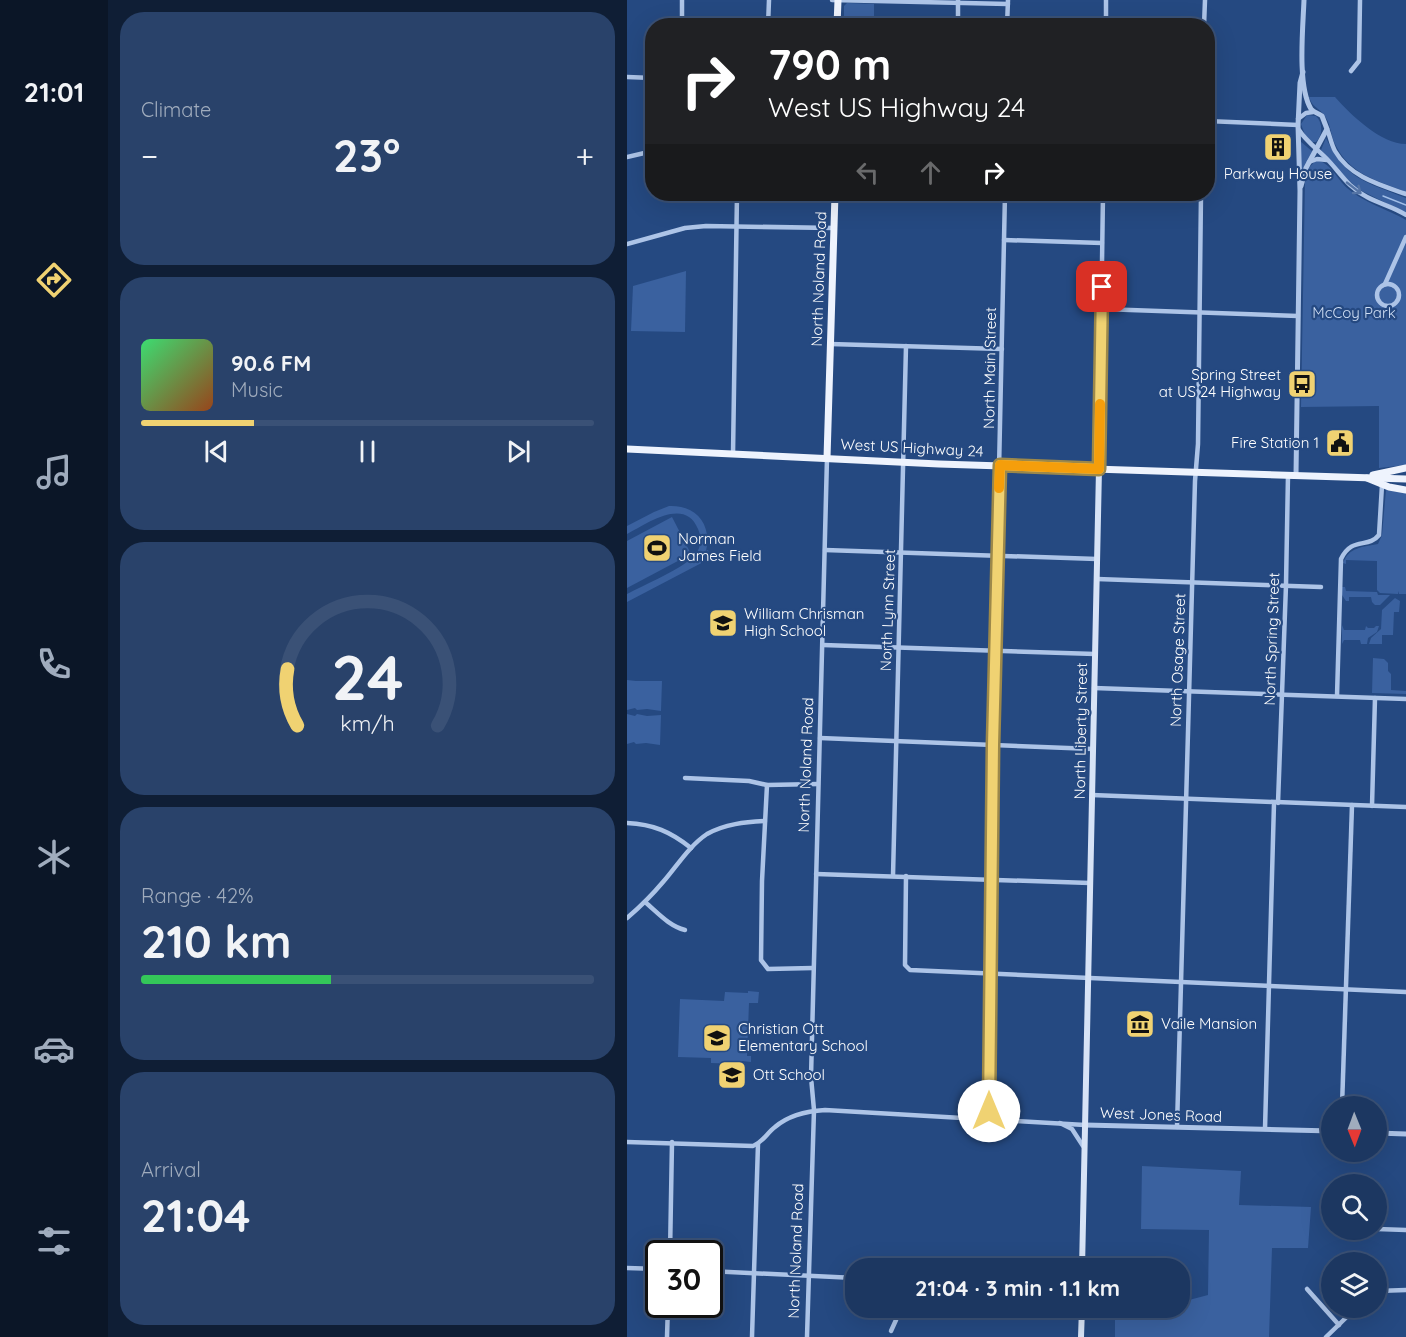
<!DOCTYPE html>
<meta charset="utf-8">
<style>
:root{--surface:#1c3761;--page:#29426a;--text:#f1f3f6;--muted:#a0acbd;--line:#3a5176;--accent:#f0d272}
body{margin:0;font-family:Quicksand,sans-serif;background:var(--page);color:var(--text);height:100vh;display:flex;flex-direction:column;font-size:22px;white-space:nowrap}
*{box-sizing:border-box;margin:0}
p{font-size:20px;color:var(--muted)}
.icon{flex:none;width:33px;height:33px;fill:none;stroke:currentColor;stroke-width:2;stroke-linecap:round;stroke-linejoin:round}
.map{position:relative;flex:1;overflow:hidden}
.details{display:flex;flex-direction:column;gap:12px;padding:12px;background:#0f1e35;width:519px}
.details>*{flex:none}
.hud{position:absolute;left:18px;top:18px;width:570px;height:183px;border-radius:24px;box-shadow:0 6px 24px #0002,0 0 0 2px var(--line);background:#202124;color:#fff;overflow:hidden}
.needle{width:39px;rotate:179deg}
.controls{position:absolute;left:694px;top:1096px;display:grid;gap:12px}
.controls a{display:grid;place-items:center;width:66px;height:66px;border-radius:50%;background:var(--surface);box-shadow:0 6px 24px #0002,0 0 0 2px var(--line);font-size:30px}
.speed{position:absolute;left:18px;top:1240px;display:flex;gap:12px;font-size:30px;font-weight:700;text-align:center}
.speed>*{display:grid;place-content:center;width:78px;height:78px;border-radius:50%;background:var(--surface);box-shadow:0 6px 24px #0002,0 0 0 2px var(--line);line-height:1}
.speed .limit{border:3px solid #111;border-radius:9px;background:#fff;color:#111}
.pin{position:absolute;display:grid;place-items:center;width:51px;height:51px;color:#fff;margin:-26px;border-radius:12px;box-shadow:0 3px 9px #0006}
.me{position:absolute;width:66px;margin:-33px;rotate:0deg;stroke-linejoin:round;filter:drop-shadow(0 0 4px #0008)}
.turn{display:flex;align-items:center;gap:21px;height:126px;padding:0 24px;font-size:27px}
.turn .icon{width:78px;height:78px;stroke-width:2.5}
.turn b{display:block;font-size:42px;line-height:51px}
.lanes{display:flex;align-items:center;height:57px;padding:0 24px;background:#0003;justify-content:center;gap:30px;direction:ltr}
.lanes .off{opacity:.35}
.big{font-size:45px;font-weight:800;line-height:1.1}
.details .widget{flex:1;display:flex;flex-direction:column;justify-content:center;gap:9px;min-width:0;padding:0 21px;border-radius:24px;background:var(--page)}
.details .dial{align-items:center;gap:0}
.dial svg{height:156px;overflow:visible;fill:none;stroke:var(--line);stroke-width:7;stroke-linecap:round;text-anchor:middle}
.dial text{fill:var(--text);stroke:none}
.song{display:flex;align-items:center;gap:18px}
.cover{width:72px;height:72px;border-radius:9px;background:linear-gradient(135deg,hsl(140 70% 55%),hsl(20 70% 35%))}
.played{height:6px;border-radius:3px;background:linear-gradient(90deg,var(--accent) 25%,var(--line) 25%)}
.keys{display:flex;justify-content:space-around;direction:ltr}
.heat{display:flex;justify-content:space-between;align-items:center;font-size:33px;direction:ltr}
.charge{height:9px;border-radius:4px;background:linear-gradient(90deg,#34c759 42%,var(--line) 0)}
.trip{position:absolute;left:218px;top:1258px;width:345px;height:60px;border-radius:24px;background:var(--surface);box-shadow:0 6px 24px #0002,0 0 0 2px var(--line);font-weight:800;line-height:60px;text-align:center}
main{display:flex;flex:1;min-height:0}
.menu{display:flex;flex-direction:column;width:108px;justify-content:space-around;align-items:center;background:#0b1627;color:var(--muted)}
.menu .icon{width:42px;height:42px}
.menu .selected{color:var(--accent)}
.menu b{font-size:27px;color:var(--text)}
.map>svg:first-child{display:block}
.green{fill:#3a619f}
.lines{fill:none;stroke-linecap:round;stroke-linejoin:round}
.stream{stroke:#a1bee7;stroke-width:1.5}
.minor{stroke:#adc4e7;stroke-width:4.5}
.tertiary{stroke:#adc4e7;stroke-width:5}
.secondary{stroke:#d7e3f6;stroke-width:6}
.primary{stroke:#eef3fd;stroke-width:7}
.oneway{stroke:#5574a5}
.route-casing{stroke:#9c884a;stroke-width:15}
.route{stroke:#f0d272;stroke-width:10}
.slow{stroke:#f59e0b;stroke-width:10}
.labels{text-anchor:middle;stroke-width:4.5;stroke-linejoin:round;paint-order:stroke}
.poi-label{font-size:15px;fill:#fff;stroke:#254981;text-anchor:start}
.street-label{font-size:15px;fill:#fff;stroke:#254981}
.park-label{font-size:15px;fill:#d0dff5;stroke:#254981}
</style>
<main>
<nav class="menu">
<b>21:01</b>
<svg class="icon selected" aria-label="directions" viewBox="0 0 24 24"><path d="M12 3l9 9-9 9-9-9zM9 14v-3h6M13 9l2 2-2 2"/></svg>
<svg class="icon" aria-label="music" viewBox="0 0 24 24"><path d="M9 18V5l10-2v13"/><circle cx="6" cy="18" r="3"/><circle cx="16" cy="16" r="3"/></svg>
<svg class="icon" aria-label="phone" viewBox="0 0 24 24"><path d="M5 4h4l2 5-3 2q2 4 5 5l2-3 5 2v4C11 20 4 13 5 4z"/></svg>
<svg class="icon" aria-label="climate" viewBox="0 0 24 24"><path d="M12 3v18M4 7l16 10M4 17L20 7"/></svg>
<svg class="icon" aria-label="car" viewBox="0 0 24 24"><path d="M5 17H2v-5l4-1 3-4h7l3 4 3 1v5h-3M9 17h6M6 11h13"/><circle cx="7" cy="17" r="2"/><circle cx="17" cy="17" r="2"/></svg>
<svg class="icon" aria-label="filters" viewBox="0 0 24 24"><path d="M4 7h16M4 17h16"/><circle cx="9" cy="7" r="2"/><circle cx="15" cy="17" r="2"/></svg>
</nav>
<section class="details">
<div class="widget"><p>Climate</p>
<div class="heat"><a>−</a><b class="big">23°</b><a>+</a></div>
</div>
<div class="widget">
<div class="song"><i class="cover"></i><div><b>90.6 FM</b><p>Music</p></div></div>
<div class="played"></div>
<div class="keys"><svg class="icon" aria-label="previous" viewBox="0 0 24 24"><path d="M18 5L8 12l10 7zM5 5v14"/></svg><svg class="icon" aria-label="pause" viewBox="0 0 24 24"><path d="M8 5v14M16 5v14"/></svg><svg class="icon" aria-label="next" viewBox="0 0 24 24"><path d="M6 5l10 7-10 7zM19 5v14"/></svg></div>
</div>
<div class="widget dial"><svg viewBox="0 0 100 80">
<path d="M14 69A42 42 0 1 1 86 69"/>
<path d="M14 69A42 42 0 0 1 9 40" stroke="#f0d272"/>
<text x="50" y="56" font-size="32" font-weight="700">24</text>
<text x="50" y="72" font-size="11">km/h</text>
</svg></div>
<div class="widget"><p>Range · 42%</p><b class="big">210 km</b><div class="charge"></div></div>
<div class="widget"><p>Arrival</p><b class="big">21:04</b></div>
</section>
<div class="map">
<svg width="779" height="1337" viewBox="0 0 779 1337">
<rect width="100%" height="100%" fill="#254981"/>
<g class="green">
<path d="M220 3 247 4V25H217V6Z"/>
<path d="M682 97H708C724 115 754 144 779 144V192C751 181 722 174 708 144 704 136 704 126 699 118 694 108 686 109 682 97Z"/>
<path d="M680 115 689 116C696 123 696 135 689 142H685L678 135 674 124Z"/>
<path d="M699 138C719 180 739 182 779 198V213L731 189 710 169 694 150Z"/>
<path d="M673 141 686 152 674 174Z"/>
<path d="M689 160C703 162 710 179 720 188 737 203 760 209 779 220V465L752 468V406L674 407 678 182 681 169Z"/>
<path d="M59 271 58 332 4 331 6 286Z"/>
<path d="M759 490 779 493V594H772V591L771 594 753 593 750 590V561L719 560V564L716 563C722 547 736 547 751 544L755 535Z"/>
<path d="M42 506C70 505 85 525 79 551L81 550 84 558 0 602V594C15 586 59 567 68 555 74 548 75 538 71 529 58 496 19 524 0 534V526L27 512Z"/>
<path d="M45 517 64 554 0 588V541Z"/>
<path d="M715 587H718L719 591 750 592 751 595H763L753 605H748L745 602 744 597H722V601H719L715 595Z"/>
<path d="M768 598 773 601 772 612H767L766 635H755V644H742L744 638 754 629 755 610Z"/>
<path d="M715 625 717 630H738L739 626 741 628H747L749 626H752L750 632 741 638 740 644H734L733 640H717L715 644Z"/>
<path d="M746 658 757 659 761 663V671L764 674V690L779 691V694L745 693Z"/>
<path d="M0 680 9 681H35L34 711 20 709 10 710 8 708 0 710Z"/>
<path d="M0 714 8 716 10 714 20 716 34 715 33 745 19 743 9 744 7 742 0 744Z"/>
<path d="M121 991 132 992 131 1003H122L120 1056H124V1062L115 1061 114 1064 84 1063V1058L51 1057 53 999 97 1001 98 992 121 993Z"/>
<path d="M515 1166 614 1171 612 1205 684 1207 681 1248H645L642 1337H488V1308H552V1296L562 1300 581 1295 582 1230 514 1229Z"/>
<path d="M488 1266H533L534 1269H488Z"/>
</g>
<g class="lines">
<path class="stream" d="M756 196 779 205"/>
<g class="minor">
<path d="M55 0V26"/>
<path d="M205 0 381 4"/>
<path d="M141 26 142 0"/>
<path d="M331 26V0"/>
<path d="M380 26 381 0"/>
<path d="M479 26V0"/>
<path d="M577 26 578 0"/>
<path d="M724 71 732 61 733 0"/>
<path d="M0 77 26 78"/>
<path d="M671 119 679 113 686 112"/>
<path d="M580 121 671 125"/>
<path d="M700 129C703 136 704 144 708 151 723 177 753 185 779 194"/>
<path d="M672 130C679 141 690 149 699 158 713 172 720 187 740 197 753 204 767 207 779 215"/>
<path d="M0 157 26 151"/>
<path d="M682 162 690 159 700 160"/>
<path d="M377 240 475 243"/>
<path d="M0 244 58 228 79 226 207 228"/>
<circle cx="761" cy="295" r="11"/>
<path d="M758 284 779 237"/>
<path d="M475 309 671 316"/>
<path d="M203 344 375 349"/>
<path d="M106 454 110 194"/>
<path d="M472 469 476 194"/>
<path d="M198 550 470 559"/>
<path d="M470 579 694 587"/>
<path d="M196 645 468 654"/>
<path d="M467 688 779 699"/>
<path d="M710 696 714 559C725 536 741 549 752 535L755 485"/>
<path d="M193 738 466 749"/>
<path d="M58 778 122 781 140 785 191 784"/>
<path d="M140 785 135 881 134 960 141 969 186 968"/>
<path d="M465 795 779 807"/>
<path d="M651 803 659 585 661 475"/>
<path d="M745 806 748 698"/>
<path d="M0 823C26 824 44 832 64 848"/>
<path d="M189 874 463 883"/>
<path d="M266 876 279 346"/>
<path d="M279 876 278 965 283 970 779 992"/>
<path d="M18 902C31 913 42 926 58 930"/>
<path d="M0 918C13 907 25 895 36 882 50 866 62 846 80 834 98 824 118 822 138 821"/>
<path d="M715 1107 725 805"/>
<path d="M362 1119 366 745 378 194"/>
<path d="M433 1123 445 1129 456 1146"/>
<path d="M550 1127 568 481 571 444 574 194"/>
<path d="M638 1129 647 803"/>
<path d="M0 1142 126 1146C136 1142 140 1133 148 1127 162 1115 180 1111 198 1110L458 1125"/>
<path d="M750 1229 779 1230"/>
<path d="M43 1254 45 1142"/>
<path d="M0 1268 32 1269"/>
<path d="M82 1271 228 1278"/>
<path d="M680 1289 712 1325"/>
<path d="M750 1291 779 1290"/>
<path d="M264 1331 269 1320 270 1308"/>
<path d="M40 1337 41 1305"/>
<path d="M125 1337 131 1144"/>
<path d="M180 1337 187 1110 184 1077 200 458"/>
<path d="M699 1337 729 1308"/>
</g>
<g class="tertiary">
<path d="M674 186 679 168 700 129 695 116C692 113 687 113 684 109 670 86 676 28 677 0"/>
<path d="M669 475 673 191 671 125 673 83 676 72"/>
<path d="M458 1125 705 1131"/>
<path d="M750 1133 779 1134"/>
</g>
<g class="secondary">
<path d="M455 1269 472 469"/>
<path d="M454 1337 455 1308"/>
</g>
<g class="primary">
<path d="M210 26 211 0"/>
<path d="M0 449 312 464 779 479"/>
<path d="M200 458 208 194"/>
<path d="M746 475 779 468"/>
<path d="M740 478 762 487 779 490"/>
</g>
</g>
<defs><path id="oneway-shaft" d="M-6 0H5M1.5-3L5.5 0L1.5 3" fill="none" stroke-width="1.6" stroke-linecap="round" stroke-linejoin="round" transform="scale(1.5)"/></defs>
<use class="oneway" href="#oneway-shaft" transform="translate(727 188) rotate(38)"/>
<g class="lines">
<g class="route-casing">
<path id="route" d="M362 1111 366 745 373 465 472 469 475 287"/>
</g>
<use href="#route" class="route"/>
<path class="slow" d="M372 488 373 465 472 469 473 404"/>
</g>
<defs>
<g id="building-square" transform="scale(1.5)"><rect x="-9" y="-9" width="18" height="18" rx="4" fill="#f0d272" stroke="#254981"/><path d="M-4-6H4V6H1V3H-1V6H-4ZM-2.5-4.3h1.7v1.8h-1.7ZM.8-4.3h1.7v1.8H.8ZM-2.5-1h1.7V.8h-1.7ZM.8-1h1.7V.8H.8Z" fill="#111"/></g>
<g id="bus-square" transform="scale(1.5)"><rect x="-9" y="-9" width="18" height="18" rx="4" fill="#f0d272" stroke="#254981"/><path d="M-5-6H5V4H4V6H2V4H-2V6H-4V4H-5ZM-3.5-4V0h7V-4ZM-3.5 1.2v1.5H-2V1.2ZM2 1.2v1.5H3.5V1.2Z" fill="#111"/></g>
<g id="civic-square" transform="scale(1.5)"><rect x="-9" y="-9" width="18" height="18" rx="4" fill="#f0d272" stroke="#254981"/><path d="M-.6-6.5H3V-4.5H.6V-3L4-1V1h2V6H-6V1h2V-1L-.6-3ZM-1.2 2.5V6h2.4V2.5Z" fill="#111"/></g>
<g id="stadium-square" transform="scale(1.5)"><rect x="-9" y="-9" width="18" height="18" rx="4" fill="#f0d272" stroke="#254981"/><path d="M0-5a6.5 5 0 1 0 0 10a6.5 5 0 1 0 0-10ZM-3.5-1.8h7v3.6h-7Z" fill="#111"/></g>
<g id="school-square" transform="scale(1.5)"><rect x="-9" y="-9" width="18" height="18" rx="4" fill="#f0d272" stroke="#254981"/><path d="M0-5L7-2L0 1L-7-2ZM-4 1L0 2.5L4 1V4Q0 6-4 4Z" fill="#111"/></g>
<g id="museum-square" transform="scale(1.5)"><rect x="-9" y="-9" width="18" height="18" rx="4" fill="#f0d272" stroke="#254981"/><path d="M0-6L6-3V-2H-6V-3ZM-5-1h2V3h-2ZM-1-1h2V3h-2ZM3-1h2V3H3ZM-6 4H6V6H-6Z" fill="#111"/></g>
</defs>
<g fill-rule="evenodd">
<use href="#building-square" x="651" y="147"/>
<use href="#bus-square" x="675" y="384"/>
<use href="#civic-square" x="713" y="443"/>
<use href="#stadium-square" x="30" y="548"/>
<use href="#school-square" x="96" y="623"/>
<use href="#museum-square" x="513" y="1024"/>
<use href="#school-square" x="90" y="1038"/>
<use href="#school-square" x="105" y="1075"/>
</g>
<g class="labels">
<g class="poi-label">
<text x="651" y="179" text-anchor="middle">Parkway House</text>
<text x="654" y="380" text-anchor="end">Spring Street<tspan x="654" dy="17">at US 24 Highway</tspan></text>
<text x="692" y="448" text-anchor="end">Fire Station 1</text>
<text x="51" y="544">Norman<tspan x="51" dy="17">James Field</tspan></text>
<text x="117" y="619">William Chrisman<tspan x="117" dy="17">High School</tspan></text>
<text x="534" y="1029">Vaile Mansion</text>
<text x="111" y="1034">Christian Ott<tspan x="111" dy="17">Elementary School</tspan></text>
<text x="126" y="1080">Ott School</text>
</g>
<g class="street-label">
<text transform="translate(192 279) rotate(-88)" y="5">North Noland Road</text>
<text transform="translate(363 368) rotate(-89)" y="5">North Main Street</text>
<text transform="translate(285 448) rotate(3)" y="5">West US Highway 24</text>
<text transform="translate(261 610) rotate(-88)" y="5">North Lynn Street</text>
<text transform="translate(645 639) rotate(-88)" y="5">North Spring Street</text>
<text transform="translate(551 660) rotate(-88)" y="5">North Osage Street</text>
<text transform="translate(454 731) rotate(-89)" y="5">North Liberty Street</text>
<text transform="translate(179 765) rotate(-88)" y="5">North Noland Road</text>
<text transform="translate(534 1115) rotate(2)" y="5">West Jones Road</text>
<text transform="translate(169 1251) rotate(-88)" y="5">North Noland Road</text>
</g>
<g class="park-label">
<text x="727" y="318">McCoy Park</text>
</g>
</g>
</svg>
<div class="controls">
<a><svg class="needle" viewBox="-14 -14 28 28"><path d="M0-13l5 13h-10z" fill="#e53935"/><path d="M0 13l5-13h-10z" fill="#a0acbd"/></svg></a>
<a><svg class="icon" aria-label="search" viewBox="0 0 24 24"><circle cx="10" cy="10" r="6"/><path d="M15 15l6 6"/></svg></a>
<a><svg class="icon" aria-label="layers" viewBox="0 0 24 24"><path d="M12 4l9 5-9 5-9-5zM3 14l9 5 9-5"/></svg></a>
</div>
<div class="speed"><div class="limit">30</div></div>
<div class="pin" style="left:475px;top:287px;background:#d93025"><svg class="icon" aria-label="arrive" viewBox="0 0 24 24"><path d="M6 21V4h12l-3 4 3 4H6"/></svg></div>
<svg class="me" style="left:362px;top:1111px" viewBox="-20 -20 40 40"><circle r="19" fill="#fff"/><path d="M0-13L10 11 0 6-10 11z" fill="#f0d272"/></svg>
<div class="trip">21:04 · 3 min · 1.1 km</div>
<div class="hud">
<div class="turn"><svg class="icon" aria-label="right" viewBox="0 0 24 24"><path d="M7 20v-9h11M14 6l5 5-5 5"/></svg><div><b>790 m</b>West US Highway 24</div></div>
<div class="lanes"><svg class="icon off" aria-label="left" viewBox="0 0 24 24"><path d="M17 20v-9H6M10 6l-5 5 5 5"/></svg><svg class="icon off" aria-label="ahead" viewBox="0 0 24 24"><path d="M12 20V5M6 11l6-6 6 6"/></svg><svg class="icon" aria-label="right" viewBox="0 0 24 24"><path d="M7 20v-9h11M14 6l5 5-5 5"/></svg></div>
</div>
</div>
</main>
